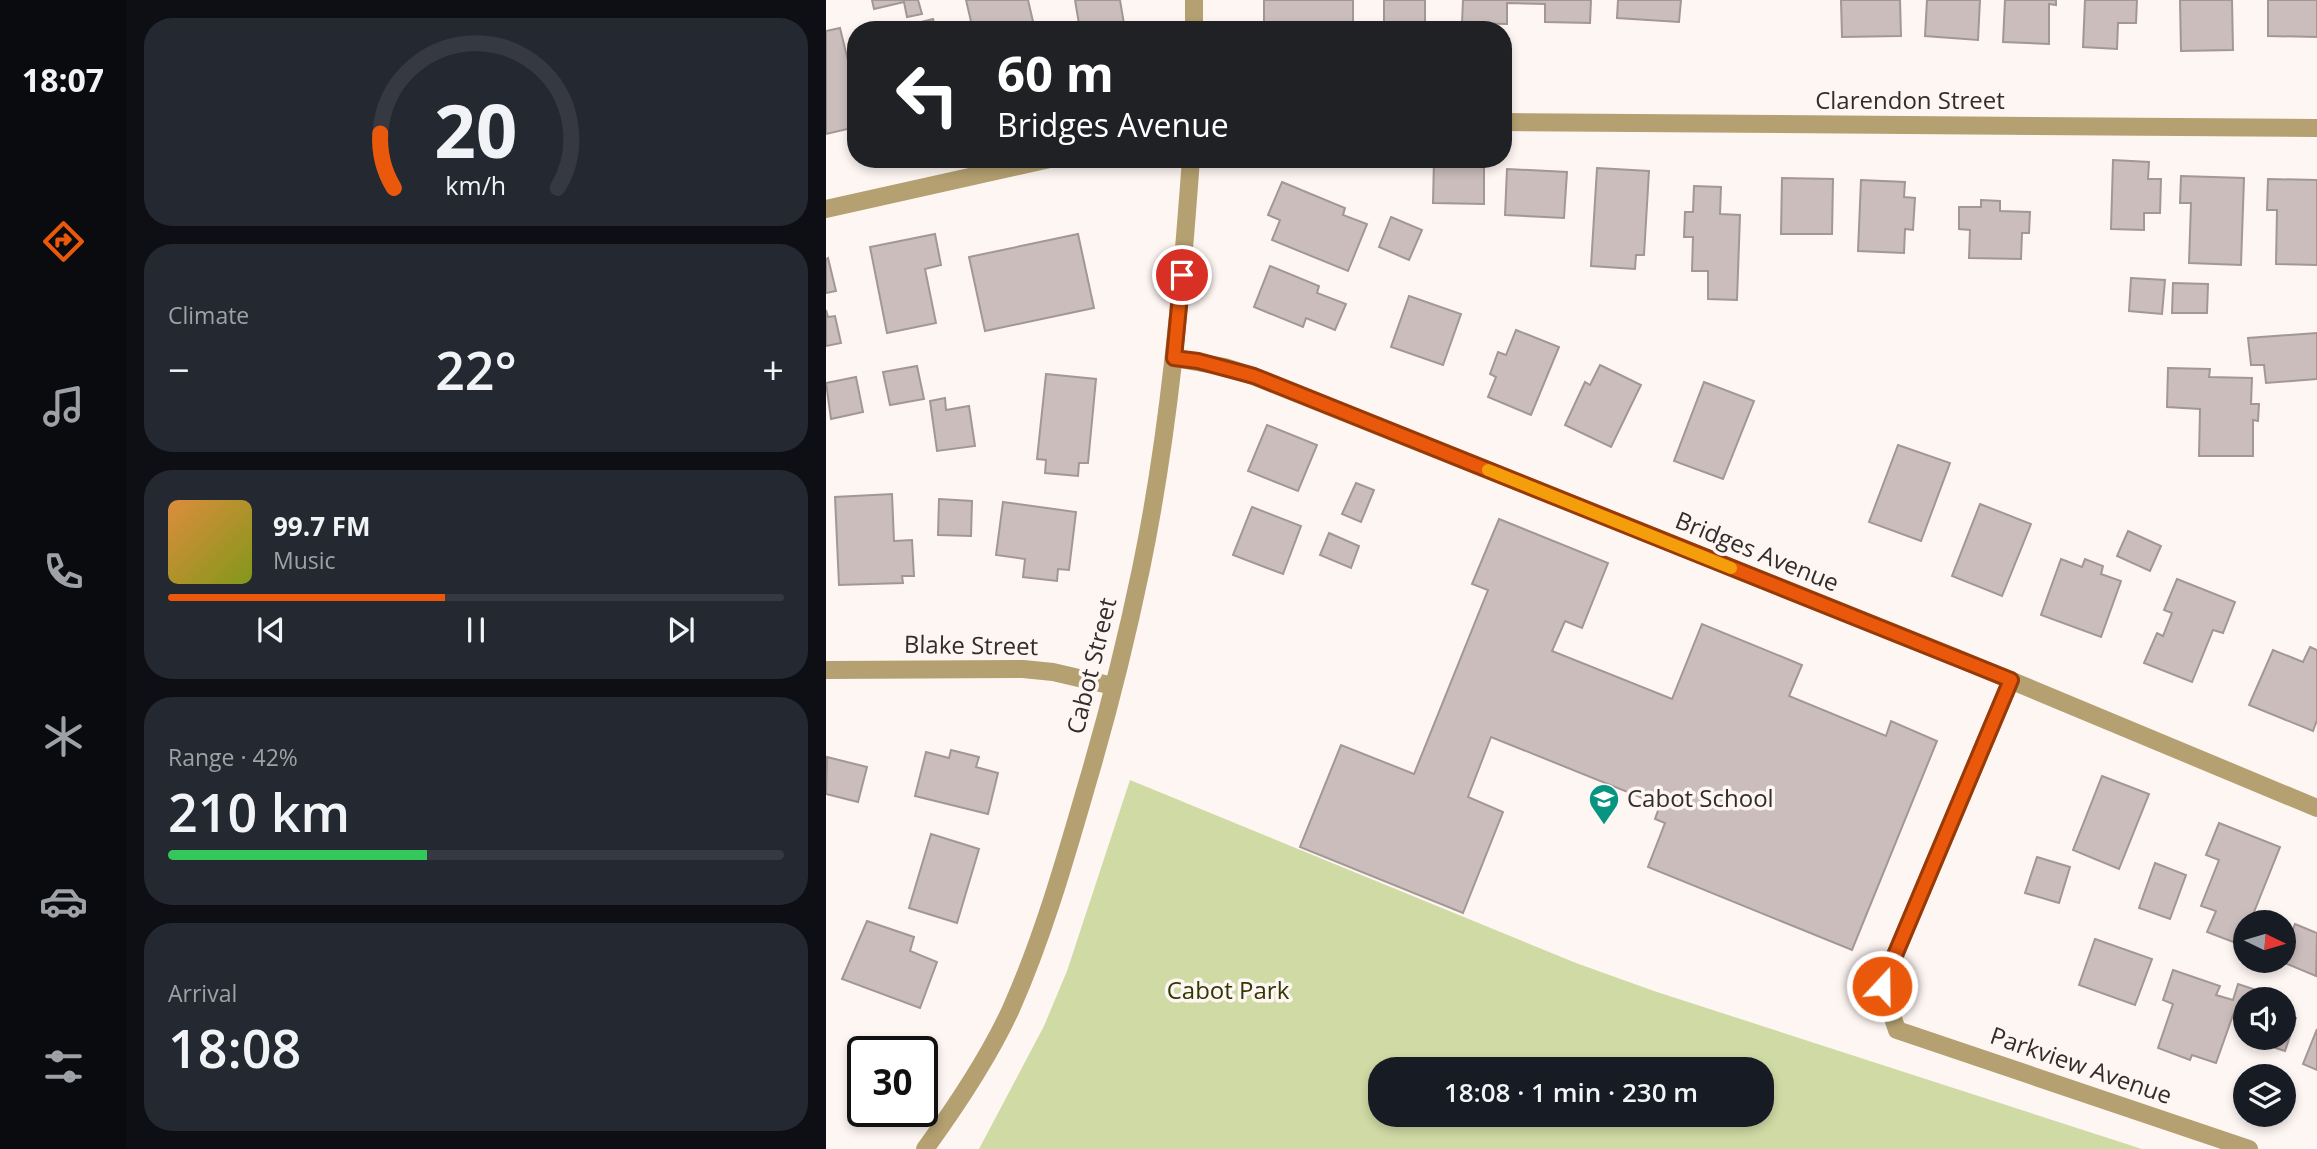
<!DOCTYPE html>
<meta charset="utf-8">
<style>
:root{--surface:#171b24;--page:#242831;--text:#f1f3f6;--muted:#9ea1a6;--line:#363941;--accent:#ea580c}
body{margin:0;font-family:"Open Sans",sans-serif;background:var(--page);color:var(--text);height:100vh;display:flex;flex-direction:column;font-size:26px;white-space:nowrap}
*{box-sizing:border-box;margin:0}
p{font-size:23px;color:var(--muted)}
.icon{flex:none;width:38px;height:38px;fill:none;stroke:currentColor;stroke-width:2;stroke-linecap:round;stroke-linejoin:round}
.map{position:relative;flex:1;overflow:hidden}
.details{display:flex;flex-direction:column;gap:18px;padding:18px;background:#0d0f14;width:700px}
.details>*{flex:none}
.guide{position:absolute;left:21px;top:21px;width:665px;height:147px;border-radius:28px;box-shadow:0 4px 10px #0003;background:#202124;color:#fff;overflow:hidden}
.needle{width:46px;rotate:95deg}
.buttons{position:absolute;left:1407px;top:910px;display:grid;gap:14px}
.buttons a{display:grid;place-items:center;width:63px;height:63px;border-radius:50%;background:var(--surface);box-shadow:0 4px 10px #0003;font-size:35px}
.speed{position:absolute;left:21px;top:1036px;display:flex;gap:14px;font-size:35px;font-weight:700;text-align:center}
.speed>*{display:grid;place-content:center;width:91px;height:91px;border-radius:50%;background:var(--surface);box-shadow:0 4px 10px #0003;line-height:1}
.speed .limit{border:4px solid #111;border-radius:10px;background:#fff;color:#111}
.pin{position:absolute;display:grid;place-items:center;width:60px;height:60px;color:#fff;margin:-30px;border:4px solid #fff;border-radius:50%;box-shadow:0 2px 7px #0007}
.me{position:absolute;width:77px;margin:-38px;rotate:21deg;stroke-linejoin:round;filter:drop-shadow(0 0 5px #0008)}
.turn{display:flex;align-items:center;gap:24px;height:147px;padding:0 35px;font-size:32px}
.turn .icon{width:91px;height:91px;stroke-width:2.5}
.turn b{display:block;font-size:49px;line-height:60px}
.big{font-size:52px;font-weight:600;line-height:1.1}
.details .tile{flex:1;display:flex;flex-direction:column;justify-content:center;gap:10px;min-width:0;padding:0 24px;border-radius:28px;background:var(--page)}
.details .dial{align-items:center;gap:0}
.dial svg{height:182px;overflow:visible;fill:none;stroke:var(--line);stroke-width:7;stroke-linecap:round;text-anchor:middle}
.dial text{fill:var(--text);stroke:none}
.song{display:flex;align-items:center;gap:21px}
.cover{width:84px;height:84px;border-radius:10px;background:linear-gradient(135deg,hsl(30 70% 55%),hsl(70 70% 35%))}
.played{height:7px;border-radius:4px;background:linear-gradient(90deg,var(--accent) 45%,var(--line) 45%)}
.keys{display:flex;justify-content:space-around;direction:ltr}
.heat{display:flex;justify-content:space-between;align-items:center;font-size:38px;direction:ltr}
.charge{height:10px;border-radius:5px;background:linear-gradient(90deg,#34c759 42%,var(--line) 0)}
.trip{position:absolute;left:542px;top:1057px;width:406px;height:70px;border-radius:28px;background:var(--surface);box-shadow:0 4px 10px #0003;font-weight:600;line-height:70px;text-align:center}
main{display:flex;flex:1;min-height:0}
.tab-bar{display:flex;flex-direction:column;width:126px;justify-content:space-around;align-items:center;background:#090b0e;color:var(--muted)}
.tab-bar .icon{width:49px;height:49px}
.tab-bar .active{color:var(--accent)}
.tab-bar b{font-size:32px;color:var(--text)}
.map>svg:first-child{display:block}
.green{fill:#d0daa4;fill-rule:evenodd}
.building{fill:#cabdbb;stroke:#a39795;stroke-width:2}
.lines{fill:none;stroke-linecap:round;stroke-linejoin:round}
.minor{stroke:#b4a070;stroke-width:18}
.route-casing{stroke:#983908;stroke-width:18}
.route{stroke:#ea580c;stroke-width:12}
.slow{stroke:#f59e0b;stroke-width:12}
.labels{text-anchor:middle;stroke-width:7;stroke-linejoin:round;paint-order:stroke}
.street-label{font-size:24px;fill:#312d2b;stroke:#fef6f3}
.poi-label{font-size:24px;fill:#312d2b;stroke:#fef6f3;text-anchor:start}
.park-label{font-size:24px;fill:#313700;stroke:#fef6f3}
</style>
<main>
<nav class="tab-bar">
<b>18:07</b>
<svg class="icon active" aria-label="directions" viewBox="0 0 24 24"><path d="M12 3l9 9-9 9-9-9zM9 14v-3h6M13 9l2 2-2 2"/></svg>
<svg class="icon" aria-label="music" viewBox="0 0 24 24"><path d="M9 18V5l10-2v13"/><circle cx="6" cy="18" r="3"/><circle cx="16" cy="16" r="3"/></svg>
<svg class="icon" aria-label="phone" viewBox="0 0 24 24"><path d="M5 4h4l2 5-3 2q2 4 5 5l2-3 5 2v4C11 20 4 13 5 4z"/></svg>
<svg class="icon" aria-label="climate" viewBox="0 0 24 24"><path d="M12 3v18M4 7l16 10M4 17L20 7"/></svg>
<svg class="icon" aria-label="car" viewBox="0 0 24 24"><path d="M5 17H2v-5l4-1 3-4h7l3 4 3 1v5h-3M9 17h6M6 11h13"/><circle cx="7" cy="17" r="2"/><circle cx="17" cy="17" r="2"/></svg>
<svg class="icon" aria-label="filters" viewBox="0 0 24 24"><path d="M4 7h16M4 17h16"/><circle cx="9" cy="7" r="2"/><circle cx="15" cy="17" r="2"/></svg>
</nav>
<section class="details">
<div class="tile dial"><svg viewBox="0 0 100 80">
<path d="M14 69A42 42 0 1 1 86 69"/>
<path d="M14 69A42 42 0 0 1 8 45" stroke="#ea580c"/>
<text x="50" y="56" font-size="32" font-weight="700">20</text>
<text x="50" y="72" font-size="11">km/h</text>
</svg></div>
<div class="tile"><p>Climate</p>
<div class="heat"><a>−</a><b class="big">22°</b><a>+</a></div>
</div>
<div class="tile">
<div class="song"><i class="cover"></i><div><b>99.7 FM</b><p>Music</p></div></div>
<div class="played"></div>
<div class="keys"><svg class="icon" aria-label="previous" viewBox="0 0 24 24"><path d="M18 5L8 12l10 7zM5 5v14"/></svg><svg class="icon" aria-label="pause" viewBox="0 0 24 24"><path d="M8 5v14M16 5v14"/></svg><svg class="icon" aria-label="next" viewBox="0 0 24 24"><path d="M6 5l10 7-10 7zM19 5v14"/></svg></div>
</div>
<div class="tile"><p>Range · 42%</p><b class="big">210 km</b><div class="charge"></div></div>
<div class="tile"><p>Arrival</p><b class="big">18:08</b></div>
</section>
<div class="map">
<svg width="1491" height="1149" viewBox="0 0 1491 1149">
<rect width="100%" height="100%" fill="#fef6f3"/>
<path class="green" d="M304 780 750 963 828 991 1316 1149H153L218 1026 241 971ZM555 1069H936V1115H555Z"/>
<g class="building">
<path d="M46 0H92L96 14 81 17 78 2 48 9Z"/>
<path d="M140 0H202L209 30H147Z"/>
<path d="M249 0H294L299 30H254Z"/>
<rect x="438" y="0" width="89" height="30"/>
<path d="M558 0H599V27L558 26Z"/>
<path d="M637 0H765L764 23 719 22V4L681 3V24L636 23Z"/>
<path d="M792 0H855L853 22 791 18Z"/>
<path d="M1015 0H1074L1075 36 1016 37Z"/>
<path d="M1101 0H1154L1152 40 1099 36Z"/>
<path d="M1179 0H1230V5L1223 4V44L1177 42Z"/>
<path d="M1259 0H1311L1310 23H1292L1291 49 1257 47Z"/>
<path d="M1354 0H1406L1407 50 1355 51Z"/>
<path d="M1442 0H1491V37L1442 36Z"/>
<path d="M107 19 110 30H64Z"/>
<path d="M14 28 30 93V127L0 134V31Z"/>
<path d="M608 159H658V204L607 203Z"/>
<path d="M1287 160 1323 162 1322 179H1335L1334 213H1318V230L1285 229Z"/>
<path d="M771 168 823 171 818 255H810L809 269 765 266Z"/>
<path d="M681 169 741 172 738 218 679 215Z"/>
<path d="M1355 176 1418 178 1415 265 1363 263 1365 203H1354Z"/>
<path d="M956 178 1007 179 1006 234H955Z"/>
<path d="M1442 179 1491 180V265L1450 264 1451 210H1441Z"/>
<path d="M1035 180 1079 182 1078 197 1089 198 1087 230 1079 229 1078 253 1032 251Z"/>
<path d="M456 182 519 208 517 215 541 224 522 271 446 240 454 220 442 215Z"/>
<path d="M868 186 895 187 894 214 914 215 911 300 882 299V271H866L867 237H858L859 212H867Z"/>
<path d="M1155 200 1174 201V211L1204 212 1203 233H1196L1195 259 1143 258 1144 230 1133 229V207H1155Z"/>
<path d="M565 217 596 230 583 260 553 247Z"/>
<path d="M109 234 115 265 99 269 110 323 61 333 44 247Z"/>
<path d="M252 234 268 308 159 331 143 257Z"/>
<path d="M2 258 10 291 0 293V259Z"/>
<path d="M444 266 493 286 491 293 520 304 509 330 480 318 477 327 428 307Z"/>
<path d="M1305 278 1339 280 1336 314 1303 311Z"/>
<path d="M1347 283 1382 284 1381 313H1346Z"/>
<path d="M583 296 635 314 617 365 565 347Z"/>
<path d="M0 310 2 317 9 316 15 343 0 346Z"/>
<path d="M690 330 733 347 705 415 662 397 670 377 664 374 672 352 680 355Z"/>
<path d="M1491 333V379L1440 383 1438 365H1425L1422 338Z"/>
<path d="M774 365 815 385 785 447 739 425 759 382 764 385Z"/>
<path d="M91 366 98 399 64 405 57 372Z"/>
<path d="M1342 368 1384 369 1383 377 1426 378 1425 404H1433L1432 421 1427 420V456H1373L1374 409 1341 407Z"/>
<path d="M220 374 270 379 262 463H253L252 476 219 473 220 460 211 459Z"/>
<path d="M30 377 37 412 5 419 0 383Z"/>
<path d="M878 382 928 401 897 479 848 461Z"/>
<path d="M119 398 120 410 143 406 149 446 111 451 104 401Z"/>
<path d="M441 425 491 445 472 491 422 471Z"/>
<path d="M1072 445 1124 463 1095 541 1043 522Z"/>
<path d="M530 483 548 490 535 522 516 514Z"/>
<path d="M66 494 68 541 86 540 88 576H76L77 583 13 585 9 497Z"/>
<path d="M113 499 146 501 145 536 112 535Z"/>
<path d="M177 502 250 512 243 570 232 569 231 581 197 577 199 559 170 555Z"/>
<path d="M1154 504 1205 524 1176 596 1126 576Z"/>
<path d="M426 507 475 526 457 574 407 555Z"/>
<path d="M673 519 782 563 756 628 739 621 726 651 846 699 876 624 976 665 963 696 1060 736 1065 721 1111 741 1026 950 822 867 839 823 829 819 834 805 665 737 642 797 677 812 637 913 474 847 515 745 588 774 662 590 646 584Z"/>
<path d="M1302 531 1335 546 1324 571 1291 556Z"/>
<path d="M503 533 533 546 525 568 494 555Z"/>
<path d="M1235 559 1256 567 1259 559 1277 566 1275 574 1295 581 1275 637 1215 615Z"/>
<path d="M1351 579 1409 602 1397 633 1387 630 1366 682 1318 663 1331 633 1337 636 1346 613 1338 610Z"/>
<path d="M1484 647 1491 650V720L1487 731 1423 705 1447 650 1477 662Z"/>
<path d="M125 750 153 757 150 767 172 773 162 814 89 796 100 752 123 758Z"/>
<path d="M1 757 41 767 32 802 0 794Z"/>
<path d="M1276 776 1323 794 1293 869 1247 850Z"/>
<path d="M1393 823 1454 847 1424 922H1419V933L1415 945 1381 932 1390 911 1375 906 1393 860 1380 855Z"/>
<path d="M105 834 153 849 131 923 83 908Z"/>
<path d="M1211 857 1244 867 1233 903 1199 893Z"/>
<path d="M1329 863 1360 875 1344 919 1313 908Z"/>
<path d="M41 921 88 937 84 951 111 962 94 1008 16 979Z"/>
<path d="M1469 924 1491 933 1490 976 1454 961H1458V952Z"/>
<path d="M1269 939 1326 959 1309 1005 1253 985Z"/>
<path d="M1347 970 1394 986 1390 995 1407 1000 1412 984 1433 991 1431 999H1419V1019L1407 1015 1390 1063 1366 1055 1364 1060 1332 1048 1347 1004 1337 1000Z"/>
<path d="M1458 1014 1470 1018 1459 1051 1425 1040V1038H1458Z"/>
<path d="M1491 1029V1070L1477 1064Z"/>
</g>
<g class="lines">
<g class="minor">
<path d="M368 0V30"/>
<path d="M677 122 1491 128"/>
<path d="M0 209 224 159"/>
<path d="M348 358 399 367 427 376 1131 658 1491 808"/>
<path d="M0 670 197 669 227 672 287 686"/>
<path d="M1185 680 1056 986 1071 1030 1423 1149"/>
<path d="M99 1149C131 1105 162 1059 185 1009 217 937 239 860 261 784 282 713 300 641 315 569 343 434 355 296 365 159"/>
</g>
</g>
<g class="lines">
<g class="route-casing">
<path id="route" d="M356 275 348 358 372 361 428 376 1185 680 1056 986"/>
</g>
<use href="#route" class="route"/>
<path class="slow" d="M662 470 905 568"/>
</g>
<defs>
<g id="school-pin" transform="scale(1.575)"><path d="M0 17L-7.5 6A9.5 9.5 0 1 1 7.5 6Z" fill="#079480" stroke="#fef6f3"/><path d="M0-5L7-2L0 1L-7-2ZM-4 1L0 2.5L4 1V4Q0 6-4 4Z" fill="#fff"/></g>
</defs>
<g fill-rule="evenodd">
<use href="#school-pin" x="778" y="799"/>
</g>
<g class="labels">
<g class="street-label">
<text x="1084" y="109">Clarendon Street</text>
<text transform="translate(931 552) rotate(22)" y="8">Bridges Avenue</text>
<text transform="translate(145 646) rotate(1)" y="8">Blake Street</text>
<text transform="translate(266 666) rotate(-76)" y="8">Cabot Street</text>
<text transform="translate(1255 1066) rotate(19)" y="8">Parkview Avenue</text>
</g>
<g class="poi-label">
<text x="801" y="807">Cabot School</text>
</g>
<g class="park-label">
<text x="402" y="999">Cabot Park</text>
</g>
</g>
</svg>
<div class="buttons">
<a><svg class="needle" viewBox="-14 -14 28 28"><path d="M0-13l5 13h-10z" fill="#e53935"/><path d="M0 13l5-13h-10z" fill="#9ea1a6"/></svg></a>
<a><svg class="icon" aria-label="sound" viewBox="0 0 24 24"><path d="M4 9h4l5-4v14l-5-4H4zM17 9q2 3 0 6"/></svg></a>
<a><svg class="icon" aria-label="layers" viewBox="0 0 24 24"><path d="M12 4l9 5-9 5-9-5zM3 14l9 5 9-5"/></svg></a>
</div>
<div class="speed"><div class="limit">30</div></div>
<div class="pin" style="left:356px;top:275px;background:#d93025"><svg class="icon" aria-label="arrive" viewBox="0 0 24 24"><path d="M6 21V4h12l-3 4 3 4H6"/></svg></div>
<svg class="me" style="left:1056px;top:986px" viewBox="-20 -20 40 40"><circle r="17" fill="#ea580c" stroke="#fff" stroke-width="3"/><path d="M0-11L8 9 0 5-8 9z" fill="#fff"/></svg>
<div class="trip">18:08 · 1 min · 230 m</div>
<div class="guide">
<div class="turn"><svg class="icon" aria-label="left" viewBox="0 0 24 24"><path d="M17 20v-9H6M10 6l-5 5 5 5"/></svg><div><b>60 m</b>Bridges Avenue</div></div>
</div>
</div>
</main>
